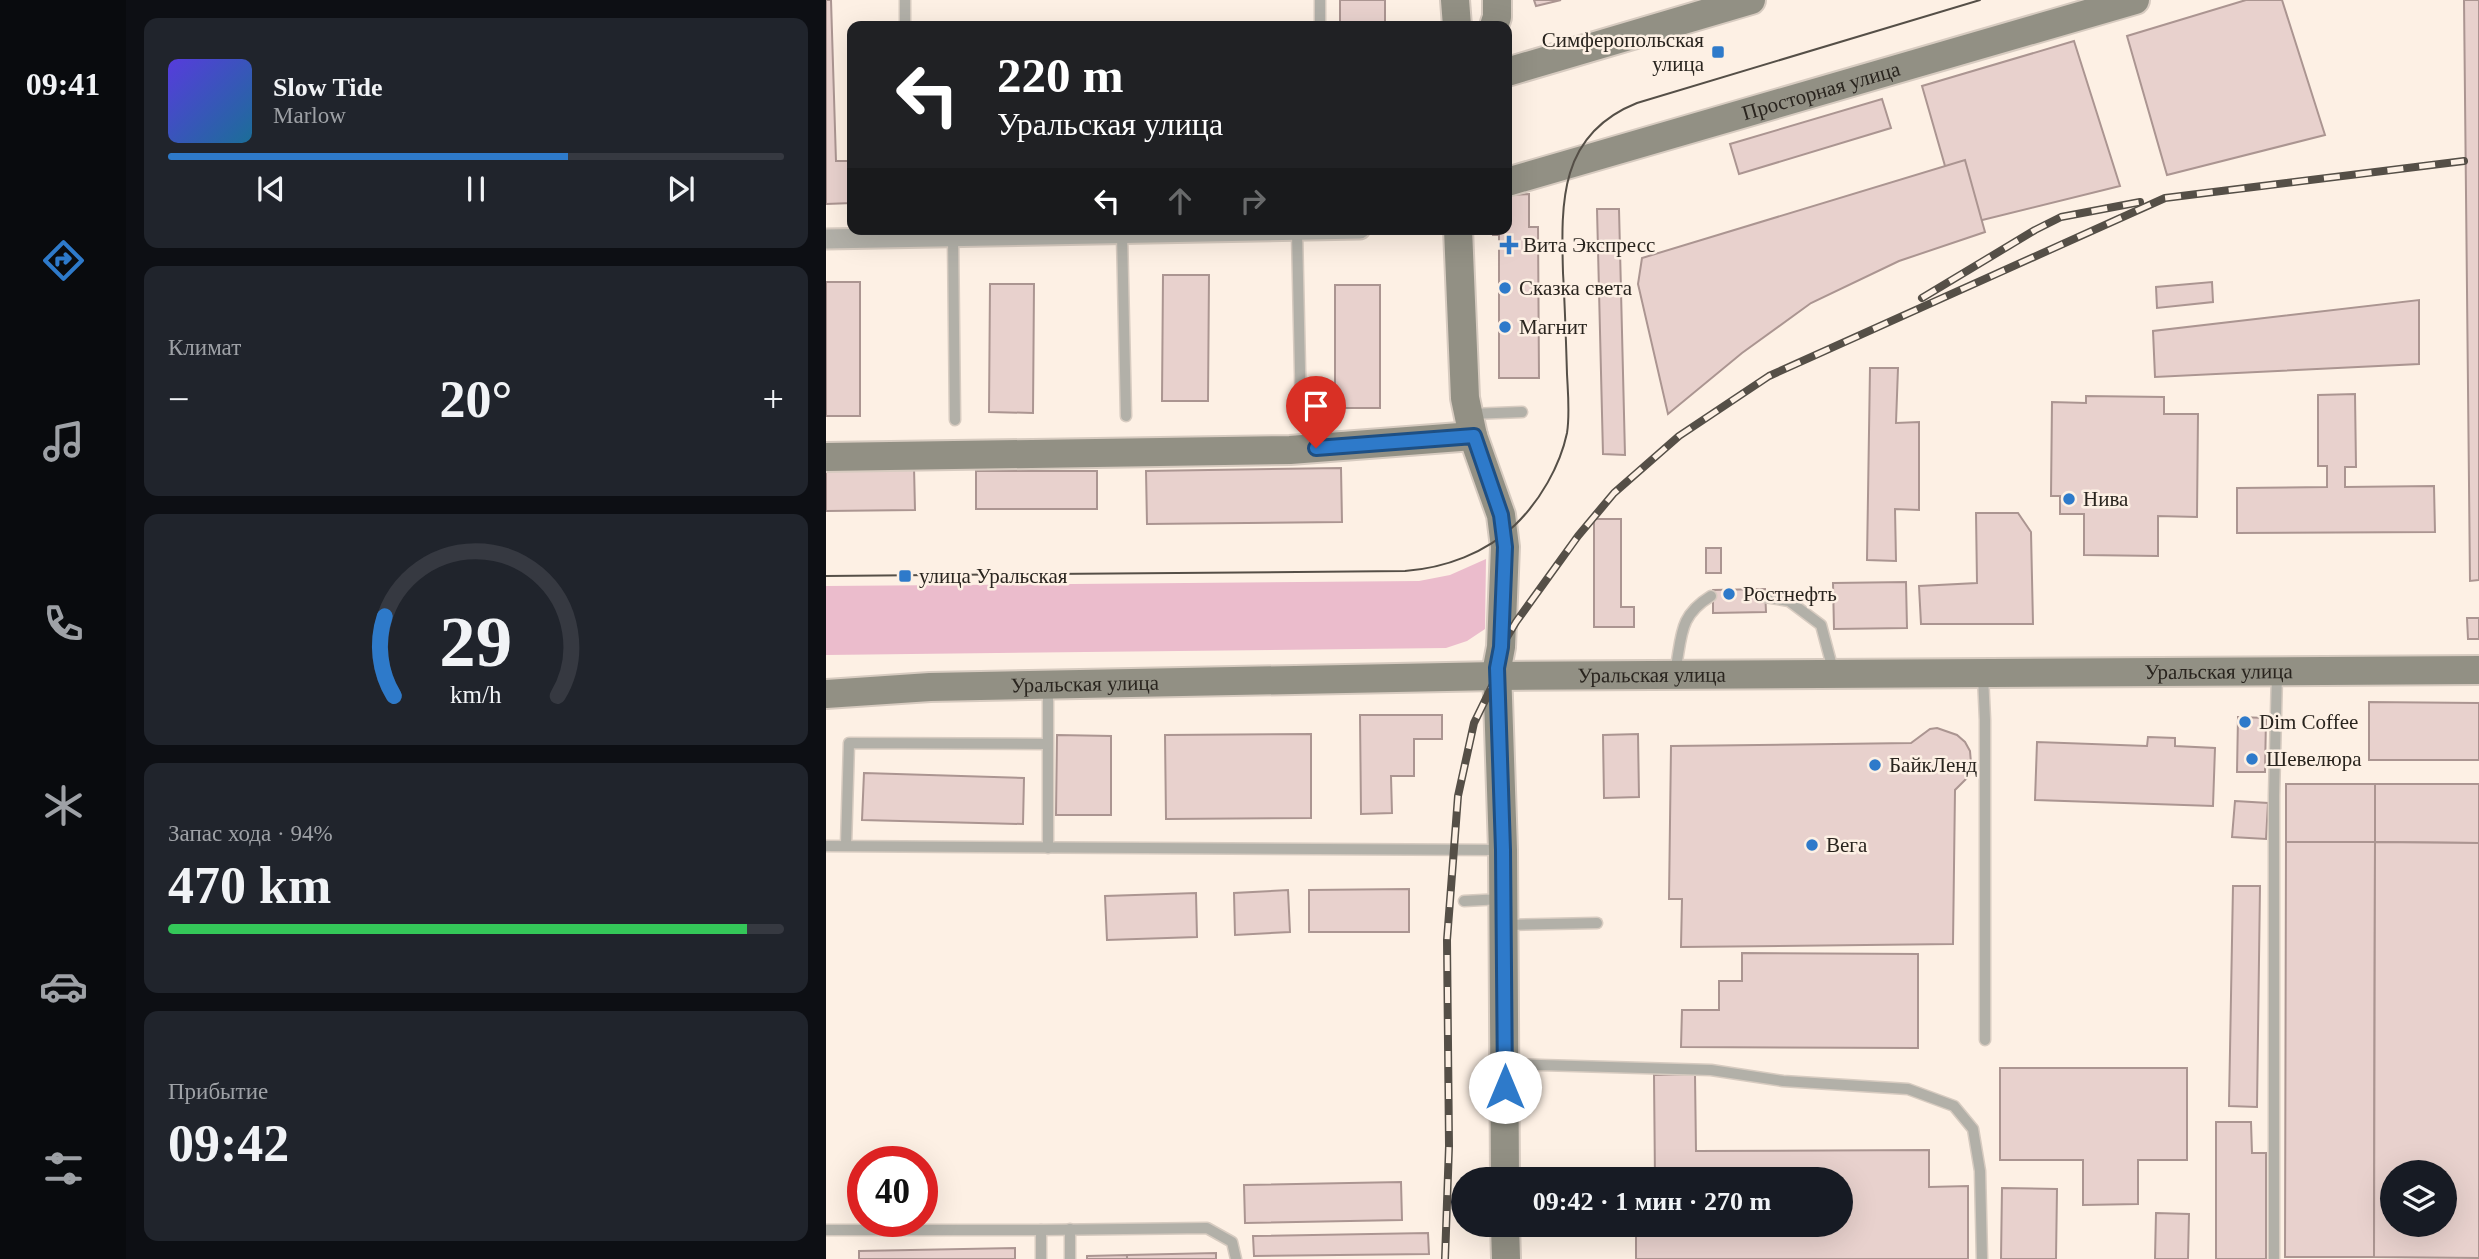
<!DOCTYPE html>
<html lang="ru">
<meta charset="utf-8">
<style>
:root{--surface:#171b24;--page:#20242c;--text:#f1f3f6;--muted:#9ea1a6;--line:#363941;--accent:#2e7aca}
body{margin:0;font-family:"Times New Roman",serif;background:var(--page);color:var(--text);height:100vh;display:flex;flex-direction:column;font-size:26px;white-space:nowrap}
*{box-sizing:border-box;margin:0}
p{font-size:23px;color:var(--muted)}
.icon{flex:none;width:38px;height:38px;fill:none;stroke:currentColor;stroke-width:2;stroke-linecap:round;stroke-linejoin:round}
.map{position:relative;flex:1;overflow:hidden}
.sheet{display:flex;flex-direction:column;gap:18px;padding:18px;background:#0d0f14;width:700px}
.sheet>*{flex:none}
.guide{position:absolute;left:21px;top:21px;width:665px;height:214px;border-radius:14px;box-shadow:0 7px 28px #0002;background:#202124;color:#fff;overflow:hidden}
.tools{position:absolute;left:1554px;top:1160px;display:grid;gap:14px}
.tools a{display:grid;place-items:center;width:77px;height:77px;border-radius:50%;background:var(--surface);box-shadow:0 7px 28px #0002;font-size:35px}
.speed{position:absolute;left:21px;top:1146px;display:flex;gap:14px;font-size:35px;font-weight:700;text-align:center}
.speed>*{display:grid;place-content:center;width:91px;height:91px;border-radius:50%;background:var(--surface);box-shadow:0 7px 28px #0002;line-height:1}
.speed .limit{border:10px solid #d22;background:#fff;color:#111}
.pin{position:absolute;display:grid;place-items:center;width:60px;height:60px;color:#fff;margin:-72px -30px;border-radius:50% 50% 50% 0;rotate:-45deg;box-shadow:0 0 7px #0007}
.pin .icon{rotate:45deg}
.me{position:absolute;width:77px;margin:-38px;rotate:0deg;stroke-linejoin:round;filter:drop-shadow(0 0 5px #0008)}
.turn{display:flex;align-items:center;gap:24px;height:147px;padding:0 35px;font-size:32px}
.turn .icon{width:91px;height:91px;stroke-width:2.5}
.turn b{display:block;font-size:49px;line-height:60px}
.lanes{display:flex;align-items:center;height:66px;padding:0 35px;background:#0003;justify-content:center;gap:35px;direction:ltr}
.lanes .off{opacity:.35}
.big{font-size:52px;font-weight:600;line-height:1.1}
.sheet .widget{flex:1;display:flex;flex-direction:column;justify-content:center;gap:10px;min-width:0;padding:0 24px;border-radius:14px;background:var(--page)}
.sheet .dial{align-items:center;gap:0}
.dial svg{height:182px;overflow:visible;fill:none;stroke:var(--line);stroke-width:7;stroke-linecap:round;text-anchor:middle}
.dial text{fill:var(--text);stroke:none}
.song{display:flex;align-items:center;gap:21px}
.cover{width:84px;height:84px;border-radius:10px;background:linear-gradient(135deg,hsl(250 70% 55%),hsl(200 70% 35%))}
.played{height:7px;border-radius:4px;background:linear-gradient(90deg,var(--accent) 65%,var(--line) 65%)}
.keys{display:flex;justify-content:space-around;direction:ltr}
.heat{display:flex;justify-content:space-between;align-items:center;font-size:38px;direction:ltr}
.charge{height:10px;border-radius:5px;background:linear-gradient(90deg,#34c759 94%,var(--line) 0)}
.trip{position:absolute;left:625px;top:1167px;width:402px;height:70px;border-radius:35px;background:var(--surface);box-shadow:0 7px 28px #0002;font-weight:600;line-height:70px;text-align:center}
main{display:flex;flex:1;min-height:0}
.tabs{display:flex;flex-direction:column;width:126px;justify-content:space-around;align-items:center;background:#090b0e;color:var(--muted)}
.tabs .icon{width:49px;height:49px}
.tabs .selected{color:var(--accent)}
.tabs b{font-size:32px;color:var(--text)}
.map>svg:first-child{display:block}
.green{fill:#ebbccc}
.building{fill:#e8d1cd;stroke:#ab9591;stroke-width:2;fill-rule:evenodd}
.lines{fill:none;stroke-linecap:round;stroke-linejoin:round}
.lane-casing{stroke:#d7cbc0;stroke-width:13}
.street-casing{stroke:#d7cbc0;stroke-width:23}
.secondary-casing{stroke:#d7cbc0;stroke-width:32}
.lane{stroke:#b2b0a8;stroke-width:10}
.street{stroke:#b2b0a8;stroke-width:19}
.secondary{stroke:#929084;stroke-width:28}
.tram{stroke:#554f47;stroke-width:2}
.rail-casing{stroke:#554f47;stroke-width:8}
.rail{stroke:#fdf0e4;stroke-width:5;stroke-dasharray:16;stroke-linecap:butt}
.route-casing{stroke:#1e4f83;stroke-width:18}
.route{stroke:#2e7aca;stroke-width:12}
.poi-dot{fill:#2e7aca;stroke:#fdf0e4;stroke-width:2.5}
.labels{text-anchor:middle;stroke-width:5;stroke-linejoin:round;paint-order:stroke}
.poi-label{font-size:21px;fill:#29241e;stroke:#fdf0e4;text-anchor:start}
.street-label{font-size:21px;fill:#29241e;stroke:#fdf0e4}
</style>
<main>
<nav class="tabs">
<b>09:41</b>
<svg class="icon selected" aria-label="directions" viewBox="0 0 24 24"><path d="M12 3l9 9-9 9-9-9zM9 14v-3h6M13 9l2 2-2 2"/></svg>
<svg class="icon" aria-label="music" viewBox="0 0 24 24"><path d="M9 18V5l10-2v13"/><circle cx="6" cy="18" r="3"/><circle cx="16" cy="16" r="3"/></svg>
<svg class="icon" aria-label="phone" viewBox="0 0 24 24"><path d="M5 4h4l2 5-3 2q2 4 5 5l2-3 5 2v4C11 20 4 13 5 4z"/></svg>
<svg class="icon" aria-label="climate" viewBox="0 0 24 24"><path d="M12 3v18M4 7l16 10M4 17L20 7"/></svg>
<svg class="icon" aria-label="car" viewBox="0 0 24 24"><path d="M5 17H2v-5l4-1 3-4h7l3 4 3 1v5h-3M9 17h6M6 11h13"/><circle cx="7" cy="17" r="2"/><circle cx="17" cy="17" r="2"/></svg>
<svg class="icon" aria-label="filters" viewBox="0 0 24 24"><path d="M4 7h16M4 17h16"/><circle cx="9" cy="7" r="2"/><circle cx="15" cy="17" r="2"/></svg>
</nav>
<section class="sheet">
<div class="widget">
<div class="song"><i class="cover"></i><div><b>Slow Tide</b><p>Marlow</p></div></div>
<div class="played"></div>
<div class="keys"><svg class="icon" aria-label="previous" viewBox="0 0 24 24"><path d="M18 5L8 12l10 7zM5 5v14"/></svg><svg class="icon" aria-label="pause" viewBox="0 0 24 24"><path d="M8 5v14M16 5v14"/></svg><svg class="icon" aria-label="next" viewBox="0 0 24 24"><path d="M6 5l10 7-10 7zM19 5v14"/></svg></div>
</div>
<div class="widget"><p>Климат</p>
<div class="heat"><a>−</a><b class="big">20°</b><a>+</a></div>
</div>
<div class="widget dial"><svg viewBox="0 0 100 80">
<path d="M14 69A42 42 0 1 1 86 69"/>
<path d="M14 69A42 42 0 0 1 10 34" stroke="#2e7aca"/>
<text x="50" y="56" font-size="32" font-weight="700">29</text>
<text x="50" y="72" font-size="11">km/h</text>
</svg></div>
<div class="widget"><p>Запас хода · 94%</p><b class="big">470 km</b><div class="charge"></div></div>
<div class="widget"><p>Прибытие</p><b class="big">09:42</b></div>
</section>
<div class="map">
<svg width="1653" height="1259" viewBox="0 0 1653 1259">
<rect width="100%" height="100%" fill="#fdf0e4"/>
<path class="green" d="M660 559 659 629 641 641 620 648 0 655V586L593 581 624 575Z"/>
<g class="building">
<path d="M0 0H5L10 161H26V203L0 204Z"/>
<rect x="514" y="0" width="45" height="26"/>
<path d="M708 0H735L710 6Z"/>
<path d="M1420 0H1456L1499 135 1341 175 1301 36Z"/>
<path d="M1638 0H1653V580L1644 581Z"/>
<path d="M1248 41 1294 186 1136 225 1096 86Z"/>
<path d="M1056 99 1065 128 913 174 904 144Z"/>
<path d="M1139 160 1159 232 1073 261 985 303 916 353 842 414 812 284 816 258Z"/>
<path d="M703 194V227H712L713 378H673V235H667V229H681V195Z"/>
<path d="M771 209H793L799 455 777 454Z"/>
<path d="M337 275H383L382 401H336Z"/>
<rect x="0" y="282" width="34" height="134"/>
<path d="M1386 282 1387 302 1331 308 1330 287Z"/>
<path d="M164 284H208L207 413 163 412Z"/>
<rect x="509" y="285" width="45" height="123"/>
<path d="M1593 300V364L1329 377 1327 331Z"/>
<path d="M1044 368H1072L1070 423 1093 422V510L1069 509 1070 561 1041 560Z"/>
<path d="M1529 394 1530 467H1519V487L1608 486 1609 532 1411 533V488L1501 487V466H1492V395Z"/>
<path d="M1260 396 1338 397V414H1372L1371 517 1332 516V556L1258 555V514H1234V496H1225L1226 402 1260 403Z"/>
<path d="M88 467 89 510 0 511V468Z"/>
<path d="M515 468 516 522 321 524 320 471Z"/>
<rect x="150" y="471" width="121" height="38"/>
<path d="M1150 513H1192L1205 532 1207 624H1095L1093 586 1151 583Z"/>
<path d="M768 519H795V607H808V627H768Z"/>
<rect x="880" y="548" width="15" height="25"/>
<path d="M1080 582 1081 628 1008 629 1007 583Z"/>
<path d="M939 589 940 612 887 613V590Z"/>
<path d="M1641 618H1653V639H1642Z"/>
<path d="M1543 702 1653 703V760H1543Z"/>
<path d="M534 715H616V739H588V776H565L566 813 535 814Z"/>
<path d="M1412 717 1440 718 1439 772H1411Z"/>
<path d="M1111 728 1131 735 1139 742 1144 751 1145 763 1143 776 1129 790 1127 944 855 947 856 899H843L845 746 1085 743 1104 729Z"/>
<path d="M485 734V818L340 819 339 735Z"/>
<path d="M812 734 813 797 778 798 777 735Z"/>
<path d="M231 735 285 736V815H230Z"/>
<path d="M1322 737 1349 738V746L1389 748 1387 806 1209 800 1211 742 1321 746Z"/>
<path d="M38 773 198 778 197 824 36 820Z"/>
<rect x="1460" y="784" width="89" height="58"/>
<path d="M1549 784H1653V843L1549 842Z"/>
<path d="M1409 801 1442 803 1440 839 1406 837Z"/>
<path d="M1460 842H1549L1548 1257H1459Z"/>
<path d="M1549 842 1653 843V1258L1548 1257ZM1566 1172H1619V1225H1566Z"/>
<path d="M1407 886H1434L1431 1107 1403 1106Z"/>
<path d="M583 889V932H483V890Z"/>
<path d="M462 890 464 932 409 935 408 893Z"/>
<path d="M370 893 371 937 281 940 279 896Z"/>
<path d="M916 953 1092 954V1048L855 1047 856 1010H893V981H916Z"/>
<path d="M1174 1068H1361V1160H1312V1204L1257 1205V1160H1174Z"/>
<path d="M869 1074 870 1151 1103 1150V1187L1142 1186V1259H810V1225H1015V1180H829L828 1075Z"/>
<path d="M1390 1122H1425L1426 1153H1440V1259H1390Z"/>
<path d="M575 1182 576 1220 419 1223 418 1185Z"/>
<path d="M1176 1188 1231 1189 1230 1259H1175Z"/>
<path d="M1330 1213 1363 1214 1362 1259H1329Z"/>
<path d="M602 1233 603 1254 428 1256 427 1236Z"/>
<path d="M189 1248V1259H33V1251Z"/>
<path d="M390 1253V1259H301V1255Z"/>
<path d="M301 1255V1259H261V1256Z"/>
</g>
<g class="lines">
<g class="lane-casing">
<g id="lane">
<path d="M79 0V26"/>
<path d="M494 0V26"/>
<path d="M471 232 475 416"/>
<path d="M296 234 300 416"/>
<path d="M127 237 129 420"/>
<path d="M644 414 696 412"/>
<path d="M939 597 963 601 995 625 1006 666"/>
<path d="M850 667C856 633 854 615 885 596"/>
<path d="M1157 676 1159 720V1040"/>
<path d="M222 687V848"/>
<path d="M20 845 23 743 221 744"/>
<path d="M0 846 675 850"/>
<path d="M638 901 676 899"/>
<path d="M680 925 771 923"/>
<path d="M681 1064 885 1070 957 1081 1082 1089 1128 1106 1147 1129 1154 1171 1156 1259"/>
<path d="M0 1230H215V1259"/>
<path d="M215 1230 381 1228 406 1242 410 1259"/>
<path d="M244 1259V1229"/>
<path d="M1448 1259V796L1451 673"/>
</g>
</g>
<g class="street-casing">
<path id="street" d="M0 239 534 229"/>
</g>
<g class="secondary-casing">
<g id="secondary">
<path d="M629 0 631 26"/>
<path d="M668 26 671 17V0"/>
<path d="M681 72 925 0"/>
<path id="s1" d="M681 182 1309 0"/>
<path d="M632 229 639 398 647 436 675 515 679 547 675 647 671 668 677 850 679 1180"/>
<path d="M0 457 464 450 647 436"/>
<path id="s2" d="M0 694 104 687 671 676 1653 670"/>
<path d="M679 1225 680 1259"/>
</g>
</g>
<use href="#lane" class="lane"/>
<use href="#street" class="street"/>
<use href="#secondary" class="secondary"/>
<path class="tram" d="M0 576 579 571C619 568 660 553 689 525 714 501 734 466 741 433 744 414 742 394 741 374 740 341 739 307 737 273 735 202 733 134 811 103L1154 0"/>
<g class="rail-casing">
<g id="rail">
<path d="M1096 298 1209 230 1235 217 1314 202"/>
<path d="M619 1259 623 1146 621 940 632 796 648 723 671 676 675 647 690 622 752 536 788 493 853 436 943 376 1339 198 1638 161"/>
</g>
</g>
<use href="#rail" class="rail"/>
</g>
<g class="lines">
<g class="route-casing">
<path id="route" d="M490 448 648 436 675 515 679 547 675 647 671 668 677 850 679 1087"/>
</g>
<use href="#route" class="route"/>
</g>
<g class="poi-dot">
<rect x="885" y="45" width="14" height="14" rx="3.5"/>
<path d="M679.5 234.5h7v7h7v7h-7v7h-7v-7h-7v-7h7z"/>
<circle cx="679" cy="288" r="7"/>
<circle cx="679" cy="327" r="7"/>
<circle cx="1243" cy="499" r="7"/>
<rect x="72" y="569" width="14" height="14" rx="3.5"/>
<circle cx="903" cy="594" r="7"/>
<circle cx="1419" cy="722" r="7"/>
<circle cx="1426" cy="759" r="7"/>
<circle cx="1049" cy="765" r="7"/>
<circle cx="986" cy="845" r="7"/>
</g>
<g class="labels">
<g class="poi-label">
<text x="878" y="47" text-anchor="end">Симферопольская<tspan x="878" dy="24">улица</tspan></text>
<text x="697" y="252">Вита Экспресс</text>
<text x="693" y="295">Сказка света</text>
<text x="693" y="334">Магнит</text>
<text x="1257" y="506">Нива</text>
<text x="93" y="583">улица Уральская</text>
<text x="917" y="601">Ростнефть</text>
<text x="1433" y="729">Dim Coffee</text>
<text x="1440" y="766">Шевелюра</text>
<text x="1063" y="772">БайкЛенд</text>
<text x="1000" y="852">Вега</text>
</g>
<g class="street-label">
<text dy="7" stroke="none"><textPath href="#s1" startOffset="327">Просторная улица</textPath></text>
<text dy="7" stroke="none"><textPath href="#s2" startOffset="1393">Уральская улица</textPath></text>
<text dy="7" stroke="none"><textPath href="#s2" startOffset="826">Уральская улица</textPath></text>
<text dy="7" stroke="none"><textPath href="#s2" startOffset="259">Уральская улица</textPath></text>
</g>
</g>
</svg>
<div class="tools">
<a><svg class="icon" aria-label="layers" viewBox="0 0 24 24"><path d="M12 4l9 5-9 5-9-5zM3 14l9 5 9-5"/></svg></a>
</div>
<div class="speed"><div class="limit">40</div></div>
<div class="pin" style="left:490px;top:448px;background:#d93025"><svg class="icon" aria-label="arrive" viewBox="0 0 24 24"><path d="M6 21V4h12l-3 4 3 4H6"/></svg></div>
<svg class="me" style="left:679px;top:1087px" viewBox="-20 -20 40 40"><circle r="19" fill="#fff"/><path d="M0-13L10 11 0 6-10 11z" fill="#2e7aca"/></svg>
<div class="trip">09:42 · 1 мин · 270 m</div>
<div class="guide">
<div class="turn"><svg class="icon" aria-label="left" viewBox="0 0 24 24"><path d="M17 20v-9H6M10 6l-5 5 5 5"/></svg><div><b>220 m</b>Уральская улица</div></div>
<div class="lanes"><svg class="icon" aria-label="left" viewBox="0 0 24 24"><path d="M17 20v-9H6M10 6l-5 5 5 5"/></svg><svg class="icon off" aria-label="ahead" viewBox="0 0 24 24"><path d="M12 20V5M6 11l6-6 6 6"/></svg><svg class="icon off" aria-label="right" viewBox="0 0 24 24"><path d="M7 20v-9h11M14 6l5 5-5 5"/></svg></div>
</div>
</div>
</main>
